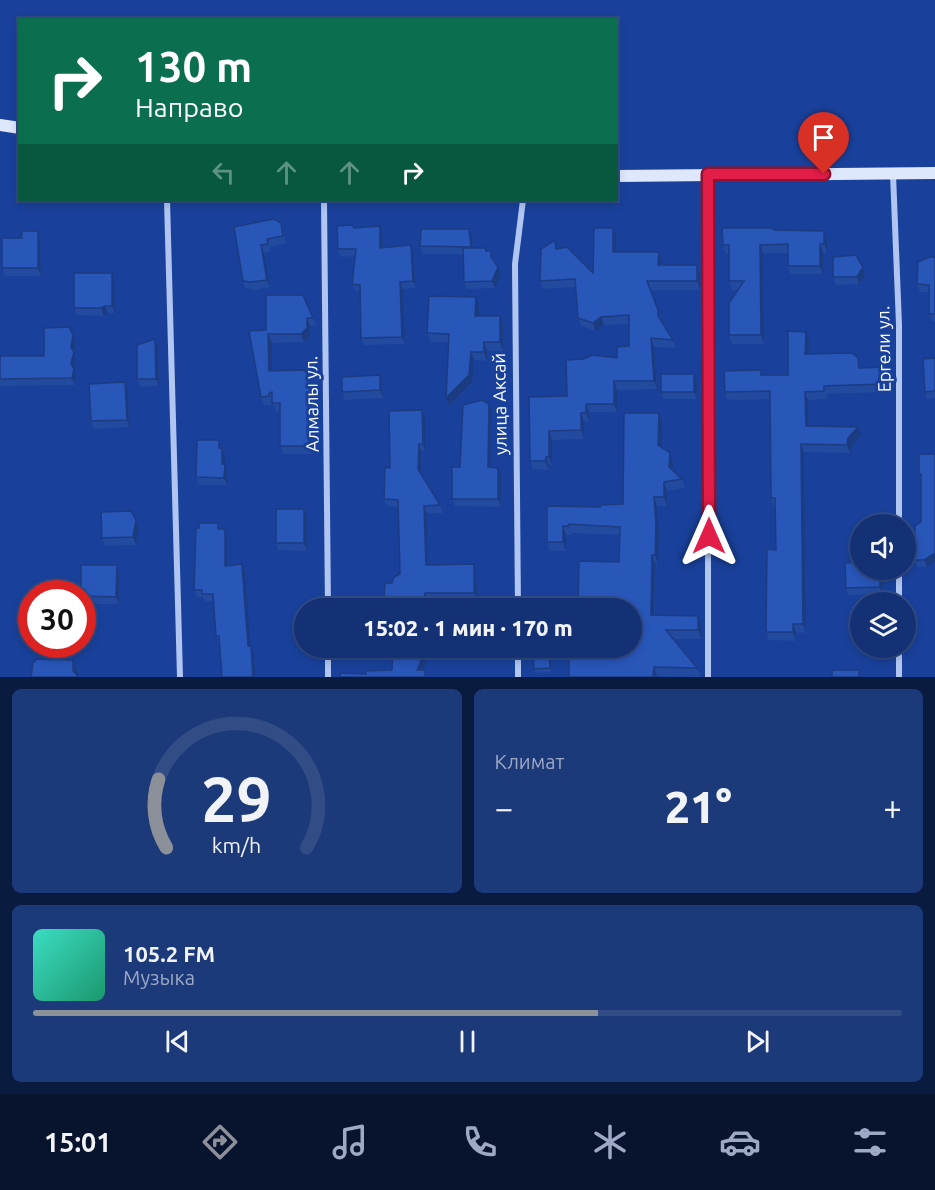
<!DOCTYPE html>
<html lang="ru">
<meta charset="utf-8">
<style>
:root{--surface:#133174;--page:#1c3979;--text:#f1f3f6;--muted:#9da9c5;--line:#324c86;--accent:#8c9099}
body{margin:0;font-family:Ubuntu,sans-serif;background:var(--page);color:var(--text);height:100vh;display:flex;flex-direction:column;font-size:22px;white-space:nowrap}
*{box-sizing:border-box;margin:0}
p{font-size:20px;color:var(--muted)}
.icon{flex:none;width:33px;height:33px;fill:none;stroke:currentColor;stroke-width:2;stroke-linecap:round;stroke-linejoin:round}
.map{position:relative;height:677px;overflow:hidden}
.side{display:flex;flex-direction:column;gap:12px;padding:12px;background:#0a1b40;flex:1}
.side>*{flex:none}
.guide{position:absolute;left:18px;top:18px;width:600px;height:183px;border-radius:0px;box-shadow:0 3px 9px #0003,0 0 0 2px var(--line);background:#0b6e4f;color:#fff;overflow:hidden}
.tools{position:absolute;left:850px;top:514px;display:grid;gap:12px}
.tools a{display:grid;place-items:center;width:66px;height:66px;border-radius:50%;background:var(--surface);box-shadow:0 3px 9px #0003,0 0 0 2px var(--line);font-size:30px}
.speed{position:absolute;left:18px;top:580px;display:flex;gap:12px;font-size:30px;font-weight:700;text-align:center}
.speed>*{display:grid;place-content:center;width:78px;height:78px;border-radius:50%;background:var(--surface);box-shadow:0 3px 9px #0003,0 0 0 2px var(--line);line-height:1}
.speed .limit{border:9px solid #d22;background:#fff;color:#111}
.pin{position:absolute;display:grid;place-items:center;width:51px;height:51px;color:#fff;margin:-62px -26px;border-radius:50% 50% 50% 0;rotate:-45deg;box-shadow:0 0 6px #0007}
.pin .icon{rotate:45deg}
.me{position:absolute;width:66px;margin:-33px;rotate:0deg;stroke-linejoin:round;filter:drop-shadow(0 0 4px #0008)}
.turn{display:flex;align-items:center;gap:21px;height:126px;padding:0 18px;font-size:27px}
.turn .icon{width:78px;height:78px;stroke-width:2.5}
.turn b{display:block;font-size:42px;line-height:51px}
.lanes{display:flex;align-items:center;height:57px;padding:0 18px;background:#0003;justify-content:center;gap:30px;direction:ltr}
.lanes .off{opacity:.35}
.big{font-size:45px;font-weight:800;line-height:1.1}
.side .tile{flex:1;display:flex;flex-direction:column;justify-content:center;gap:9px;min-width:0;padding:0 21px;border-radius:9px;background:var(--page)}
.side .dial{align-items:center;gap:0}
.dial svg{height:156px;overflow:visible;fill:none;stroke:var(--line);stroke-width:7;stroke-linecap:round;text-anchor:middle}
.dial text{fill:var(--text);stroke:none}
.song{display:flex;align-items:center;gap:18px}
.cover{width:72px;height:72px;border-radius:9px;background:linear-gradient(135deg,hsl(170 70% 55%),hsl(160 70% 35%))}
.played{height:6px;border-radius:3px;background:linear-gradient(90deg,var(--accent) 65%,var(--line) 65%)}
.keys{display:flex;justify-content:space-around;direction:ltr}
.heat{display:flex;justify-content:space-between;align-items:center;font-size:33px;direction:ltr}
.side .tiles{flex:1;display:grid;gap:12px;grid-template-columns:1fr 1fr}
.tile:last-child{grid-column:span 2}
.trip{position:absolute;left:294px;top:598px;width:348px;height:60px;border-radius:30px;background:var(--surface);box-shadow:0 3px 9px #0003,0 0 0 2px var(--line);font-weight:800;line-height:60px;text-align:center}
.tab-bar{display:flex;height:96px;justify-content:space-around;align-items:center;background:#08142e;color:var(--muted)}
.tab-bar .icon{width:42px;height:42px}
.tab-bar .selected{color:var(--accent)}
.tab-bar b{font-size:27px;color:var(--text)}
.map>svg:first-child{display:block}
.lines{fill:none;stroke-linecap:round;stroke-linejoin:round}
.minor{stroke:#b0c5f1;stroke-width:6}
.secondary{stroke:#dee7fc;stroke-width:12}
.wall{fill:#224a9f}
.shaded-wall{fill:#1c3c82}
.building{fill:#2856b9;stroke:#1c3c82;stroke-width:1.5}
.route-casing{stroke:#92132f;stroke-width:15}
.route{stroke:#e11d48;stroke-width:10}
.labels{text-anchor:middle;stroke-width:6;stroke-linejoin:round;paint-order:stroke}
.street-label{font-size:18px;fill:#fff;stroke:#19419b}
</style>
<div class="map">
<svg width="935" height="677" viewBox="0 0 935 677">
<rect width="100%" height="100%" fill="#19419b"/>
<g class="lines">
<g class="minor">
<path d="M893 174 899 325V525"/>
<path d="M167 200 180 677"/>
<path d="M324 200 328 609"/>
<path d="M899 603V570"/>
<path d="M518 609 515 264 523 200"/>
<path d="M518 648V677"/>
<path d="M328 677V648"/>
<path d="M708 677V174"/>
<path d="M899 677V648"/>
</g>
<g class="secondary">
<path d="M0 125 20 128"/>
<path d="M616 176 935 173"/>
</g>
</g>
<g class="wall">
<path d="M281 223 283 230 286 243 270 247 271 251 264 253 270 287 254 290 245 288 243 281 234 227Z"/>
<path d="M354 228 382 233 383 247 411 245 413 252 416 288 403 289 405 344 364 345 361 338 360 292 355 291 352 284 355 256 340 257 338 249Z"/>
<path d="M613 228 616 236V252H659L662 261 661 265H697L700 273V290H650L661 318V321L673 340 676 348 654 347 657 389 617 390V412H589V421H584V439L552 440V465H549V470L533 469 530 461 567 396 583 359 617 358 629 346V324L604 325 596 331 581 326 578 318 576 287 543 289 540 281 558 249 593 273Z"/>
<path d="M774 230 824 231 827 240V252L823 253V274H791L788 266V253H763L764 344H732L729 335 738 290H732L729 281V254H726L723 245Z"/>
<path d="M38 231 40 238 41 276H5L2 268 22 238Z"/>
<path d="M472 236 473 248 486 251 494 258V261L501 274 495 288 467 289 464 282 463 254H423L420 246Z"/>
<path d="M935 257V321H932L929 314V292H920L917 284Z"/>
<path d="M863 267 865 275 859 284 836 285 833 277Z"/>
<path d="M114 280 115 313H108L104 316 77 315 74 308Z"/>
<path d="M266 295 313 318 316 326H310V337L304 342 272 343V371L310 377 313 386 314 415H312V454H283L280 446V411L276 412 272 401V405H264L261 397 266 330Z"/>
<path d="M479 306 478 316 503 324V351H487V361L474 360 472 383 449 406V342H431L427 333Z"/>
<path d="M806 332 809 340 808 354 861 367V368L889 375 890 387 887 392 827 394V399L808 400 809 426 861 435 851 447 850 453 804 452 806 633 796 632V641L769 640 766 632 776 550 775 507H774L771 498 770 399 728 400 725 392 763 375H788Z"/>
<path d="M73 335 76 342 74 353 76 360 74 370 76 377 75 385 0 386V356H44Z"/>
<path d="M158 346 159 386 140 387 137 379Z"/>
<path d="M935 358V398L927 399 925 392Z"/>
<path d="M380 375 382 382 383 398 345 400 342 392Z"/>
<path d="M125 382 128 390 129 427 94 429 91 421Z"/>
<path d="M697 382V399H664L661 392Z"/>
<path d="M422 410 425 417V451H421V473L440 505 443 513H427L428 565 474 564 476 572 477 600H428L427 609H391V605H387L384 598 392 583 400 574 398 507 387 506 384 499 390 468Z"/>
<path d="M492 411 490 467 498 468 501 475V507L455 506 452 499 460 467Z"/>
<path d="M659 413 662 422V447L673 462V470L682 479 685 488 667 491V506H657L659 534 658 564 655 563V615L701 624V639H673L697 668 701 677 657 676V677H569L632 648 619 562 620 535 572 533V535H566V551H550L547 542V506L600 507 623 504Z"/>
<path d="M222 448 225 456V465L227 471V485H199L196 477Z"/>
<path d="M935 454 927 567H917L914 560 921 522V480L919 474Z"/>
<path d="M307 516V551L278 550 276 543Z"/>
<path d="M136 520 139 528 136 545 105 546 102 538Z"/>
<path d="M218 523 220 529H225L227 536V565L242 564 245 571 250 646 254 653 255 677H222L220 643H219L216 636 214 601H205L203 597H197L194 590 199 528Z"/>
<path d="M117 565 119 573V604H84L82 594Z"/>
<path d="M882 570 883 594 848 595 846 588Z"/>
<path d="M550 650 551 672 536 673 534 669Z"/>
</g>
<g class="shaded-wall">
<path d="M380 226 382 233 383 255 380 248Z"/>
<path d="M613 228 616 236V260L613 252Z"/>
<path d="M469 229 472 236 473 254 471 247Z"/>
<path d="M38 231 40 238 41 276 38 268Z"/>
<path d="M824 231 827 240V252L824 244Z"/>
<path d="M820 244 823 253V274L820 266Z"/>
<path d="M261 245 264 253 270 287 267 280Z"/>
<path d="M411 245 413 252 416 288 413 281Z"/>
<path d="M760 245 763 253 764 344 761 335Z"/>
<path d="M659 252 662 261 661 273 658 265Z"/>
<path d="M697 265 700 273V290L697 281Z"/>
<path d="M498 267 501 274 495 288 492 281Z"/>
<path d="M863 267 865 275 859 284 857 277Z"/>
<path d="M112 273 114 280 115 313 112 306Z"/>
<path d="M400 282 403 289 405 344 402 337Z"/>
<path d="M476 297 479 306 478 324 475 316Z"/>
<path d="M105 306 108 313 104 316 101 308Z"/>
<path d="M500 316 503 324V351L500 342Z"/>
<path d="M601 317 604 325 596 331 593 323Z"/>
<path d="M307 318 310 326V337L304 342 301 334Z"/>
<path d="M806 332 809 340 808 363 805 354Z"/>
<path d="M268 334 272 343V380L269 371Z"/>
<path d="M73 335 76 342 74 353 76 360 74 370 76 377 75 385 72 378 71 364V347Z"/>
<path d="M651 338 654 347 657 389 654 381Z"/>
<path d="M155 339 158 346 159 386 156 379Z"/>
<path d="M484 342 487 351V361L484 352Z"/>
<path d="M471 352 474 360 472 383 449 406 446 398Z"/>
<path d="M886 367 889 375 890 387 887 392 884 384Z"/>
<path d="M694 374 697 382V399L694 392Z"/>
<path d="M380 375 382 382 383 398 380 390Z"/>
<path d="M310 377 313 386 314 415 311 406Z"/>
<path d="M614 381 617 390V412L614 404Z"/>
<path d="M125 382 128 390 129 427 127 420Z"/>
<path d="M805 392 808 400 809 435 806 426Z"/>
<path d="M489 404 492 411 490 475 488 467Z"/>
<path d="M586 404 589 412V421L586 413Z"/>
<path d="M309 406 312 415V454L309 446Z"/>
<path d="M422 410 425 417V451L423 444Z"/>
<path d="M581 413 584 421V439L581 430Z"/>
<path d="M659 413 662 422V453L658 445Z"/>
<path d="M858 427 861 435 851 447 850 453 847 445 848 438Z"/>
<path d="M549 431 552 440V465L549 457Z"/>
<path d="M419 444 421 451V476L418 469Z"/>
<path d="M801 444 804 452 806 633 803 624Z"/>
<path d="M222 448 225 456V465L227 471V485L224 478 222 464Z"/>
<path d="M670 453 673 462V475L669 467Z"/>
<path d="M546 457 549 465V470L545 461Z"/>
<path d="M498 468 501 475V507L498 499Z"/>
<path d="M664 482 667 491V506L664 497Z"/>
<path d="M654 497 657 506 659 534 658 564 655 555Z"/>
<path d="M424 506 427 513 428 572 426 565Z"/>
<path d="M304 509 307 516V551L304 543Z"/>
<path d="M136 520 139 528 136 545 133 537Z"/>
<path d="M563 526 566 535V551L563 542Z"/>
<path d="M225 529 227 536V573L225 566Z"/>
<path d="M935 553V562L927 567 924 560Z"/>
<path d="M652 555 655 563 654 624 651 615Z"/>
<path d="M242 564 245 571 251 654 248 646Z"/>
<path d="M474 564 476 572 477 600 474 593Z"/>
<path d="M117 565 119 573V604L116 597Z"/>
<path d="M880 570H882L883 594 880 587Z"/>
<path d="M425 593 428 600 427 609H424Z"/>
<path d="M698 616 701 624V639L698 630Z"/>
<path d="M793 624 796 632V641L793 632Z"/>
<path d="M251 646 254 653 255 677H253Z"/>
<path d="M424 648H426L427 658 420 677 417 670Z"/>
<path d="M549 648 550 650 551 672 550 668Z"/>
<path d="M73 660 77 671 78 677H75L73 671Z"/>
<path d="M654 667 657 676V677H653Z"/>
</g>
<g class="building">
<path d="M274 219 281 223 283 236 267 239 268 244 261 245 267 280 251 282 243 281 234 227Z"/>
<path d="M352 225 354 228 380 226V248L411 245 413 281 400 282 402 337 361 338 360 285 352 284 356 249H338L337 226Z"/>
<path d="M594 228H613V252H659L658 265H697V281H647L658 310V316L673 340 651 338 654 381H614V404H586V413H581V430L549 431V457H546L545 461H530L529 397 567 396 566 360 583 359 593 355 617 358V347L629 346V315L601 317 593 323 578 318 575 279 540 281 541 249 555 240 556 249 567 247 593 273Z"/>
<path d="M722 228H772L774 230 824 231V244H820V266H788V244L760 245 761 335H729V303L744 281H729V245H723Z"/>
<path d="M421 229H469L471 247 420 246Z"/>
<path d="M22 231H38V268H2V238H22Z"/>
<path d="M463 248H485L486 251H491V257L498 267 492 281 464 282Z"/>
<path d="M856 255 863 267 857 277H833V257Z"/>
<path d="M930 257H935V314H929V285L917 284 918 262Z"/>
<path d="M74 273H112V306H105L101 308H74Z"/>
<path d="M266 295H303L313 318H307V328L301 334H268L269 371 304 370 310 377 311 406H309V446H280V403H272V392L269 393V396L261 397 249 331 266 330Z"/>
<path d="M429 296 476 297 475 316H500V342H484V352H471L469 375 446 398 449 334 427 333Z"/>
<path d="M69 327 73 335 71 347 74 352 71 364 74 369 72 378 0 379V356H44V328Z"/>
<path d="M788 331 806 332 805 354 852 353 858 358 859 368 886 367 887 379 884 384 824 386V391L805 392 806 426 858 427 848 438 847 445 801 444 803 624H793V632H766L767 549 776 550 775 498H771L770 391 725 392 724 371 761 370V375H788Z"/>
<path d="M155 339 156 379H137V345Z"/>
<path d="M935 358V391L925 392 923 359Z"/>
<rect x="661" y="374" width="33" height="18"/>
<path d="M380 375V390L342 392V377Z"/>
<path d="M125 382 127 420 91 421 89 384Z"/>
<path d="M482 400 489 404 488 467 498 468V499H452V467H460L463 405Z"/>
<path d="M422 410 423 444H419L418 469 440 505 424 506 426 565 474 564V593H425L424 609H391V598H384L385 583H392L394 577 400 574 398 500 384 499 385 467 390 468 389 411Z"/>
<path d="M624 413H659L658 445 670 453 669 467 682 479 664 482V497H654L656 525 655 555H652L651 615 698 616V630H666L697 668 654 667 653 677H569V652L573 648H632V609H578L579 561 619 562 620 527 569 524V526H563V542H547V506L600 507 601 505 623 504Z"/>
<path d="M197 440H219V448H222V464H225L224 478 196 477Z"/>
<path d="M919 454H935V553L924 560H914L915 526 921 522V474H919Z"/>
<rect x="276" y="509" width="28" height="34"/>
<path d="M131 511 136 520 133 537 102 538 101 512Z"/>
<path d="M199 523H218V529H225V566L242 564 248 646H251L253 677H222L219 636H216L213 594H202V590H194L196 528H199Z"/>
<path d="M861 562V570H880V587L846 588 845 563Z"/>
<path d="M81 565H117L116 597 82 596V594H81Z"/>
<path d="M393 648H424L425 651 417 670H425V677H340V673L366 674V671L392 670Z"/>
<path d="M533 648H549L550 668 534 669Z"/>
<path d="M37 659 73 660V671L77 675V677H31L33 663Z"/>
<rect x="832" y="670" width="27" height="7"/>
</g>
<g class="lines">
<g class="route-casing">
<path id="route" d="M709 536 708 174H824"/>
</g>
<use href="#route" class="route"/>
</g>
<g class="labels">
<g class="street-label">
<text transform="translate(884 349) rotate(-91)" y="6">Ергели ул.</text>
<text transform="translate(312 404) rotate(-91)" y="6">Алмалы ул.</text>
<text transform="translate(500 404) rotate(-91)" y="6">улица Аксай</text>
</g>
</g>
</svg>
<div class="tools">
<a><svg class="icon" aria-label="sound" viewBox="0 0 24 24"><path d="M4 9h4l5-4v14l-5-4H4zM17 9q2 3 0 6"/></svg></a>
<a><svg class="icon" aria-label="layers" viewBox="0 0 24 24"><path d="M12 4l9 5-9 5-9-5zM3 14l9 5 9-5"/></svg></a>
</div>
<div class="speed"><div class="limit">30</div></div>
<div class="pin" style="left:824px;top:174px;background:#d93025"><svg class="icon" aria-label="arrive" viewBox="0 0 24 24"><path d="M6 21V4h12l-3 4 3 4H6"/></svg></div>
<svg class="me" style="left:709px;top:536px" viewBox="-20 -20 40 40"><path d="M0-17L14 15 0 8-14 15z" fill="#e11d48" stroke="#fff" stroke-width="4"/></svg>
<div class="trip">15:02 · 1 мин · 170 m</div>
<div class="guide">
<div class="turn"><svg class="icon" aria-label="right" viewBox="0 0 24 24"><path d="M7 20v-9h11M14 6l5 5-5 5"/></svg><div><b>130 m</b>Направо</div></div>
<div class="lanes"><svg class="icon off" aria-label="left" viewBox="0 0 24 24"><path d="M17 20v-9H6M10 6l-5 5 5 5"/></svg><svg class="icon off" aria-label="ahead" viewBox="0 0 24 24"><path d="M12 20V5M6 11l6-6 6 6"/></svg><svg class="icon off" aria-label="ahead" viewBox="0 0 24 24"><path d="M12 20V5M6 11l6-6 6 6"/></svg><svg class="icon" aria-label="right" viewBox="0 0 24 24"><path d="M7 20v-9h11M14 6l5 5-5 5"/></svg></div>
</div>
</div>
<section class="side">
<div class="tiles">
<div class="tile dial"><svg viewBox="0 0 100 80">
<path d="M14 69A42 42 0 1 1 86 69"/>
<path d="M14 69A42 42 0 0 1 10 34" stroke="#8c9099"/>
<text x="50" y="56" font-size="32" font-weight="700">29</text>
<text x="50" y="72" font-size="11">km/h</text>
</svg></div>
<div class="tile"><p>Климат</p>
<div class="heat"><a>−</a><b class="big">21°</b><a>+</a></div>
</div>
<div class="tile">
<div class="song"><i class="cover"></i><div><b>105.2 FM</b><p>Музыка</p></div></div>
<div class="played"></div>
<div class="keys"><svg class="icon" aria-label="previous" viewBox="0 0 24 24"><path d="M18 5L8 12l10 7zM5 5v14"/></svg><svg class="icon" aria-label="pause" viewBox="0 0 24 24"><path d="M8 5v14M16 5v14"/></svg><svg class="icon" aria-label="next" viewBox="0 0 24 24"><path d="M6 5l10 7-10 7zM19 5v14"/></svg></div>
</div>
</div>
</section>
<nav class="tab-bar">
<b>15:01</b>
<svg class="icon selected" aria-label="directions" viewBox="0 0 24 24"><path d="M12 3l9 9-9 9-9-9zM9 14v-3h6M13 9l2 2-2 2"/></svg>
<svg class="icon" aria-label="music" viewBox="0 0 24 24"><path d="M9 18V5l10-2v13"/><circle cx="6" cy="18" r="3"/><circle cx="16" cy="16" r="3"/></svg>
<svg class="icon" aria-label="phone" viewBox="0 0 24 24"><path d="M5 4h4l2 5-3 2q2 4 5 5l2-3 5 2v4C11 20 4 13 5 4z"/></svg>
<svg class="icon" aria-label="climate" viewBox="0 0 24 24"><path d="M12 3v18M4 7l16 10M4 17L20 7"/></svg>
<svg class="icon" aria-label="car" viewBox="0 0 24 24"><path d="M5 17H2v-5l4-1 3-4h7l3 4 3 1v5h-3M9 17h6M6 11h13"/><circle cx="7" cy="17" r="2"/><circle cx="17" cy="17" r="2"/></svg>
<svg class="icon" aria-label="filters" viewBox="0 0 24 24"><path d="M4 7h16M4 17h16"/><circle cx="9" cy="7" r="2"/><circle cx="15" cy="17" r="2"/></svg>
</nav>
